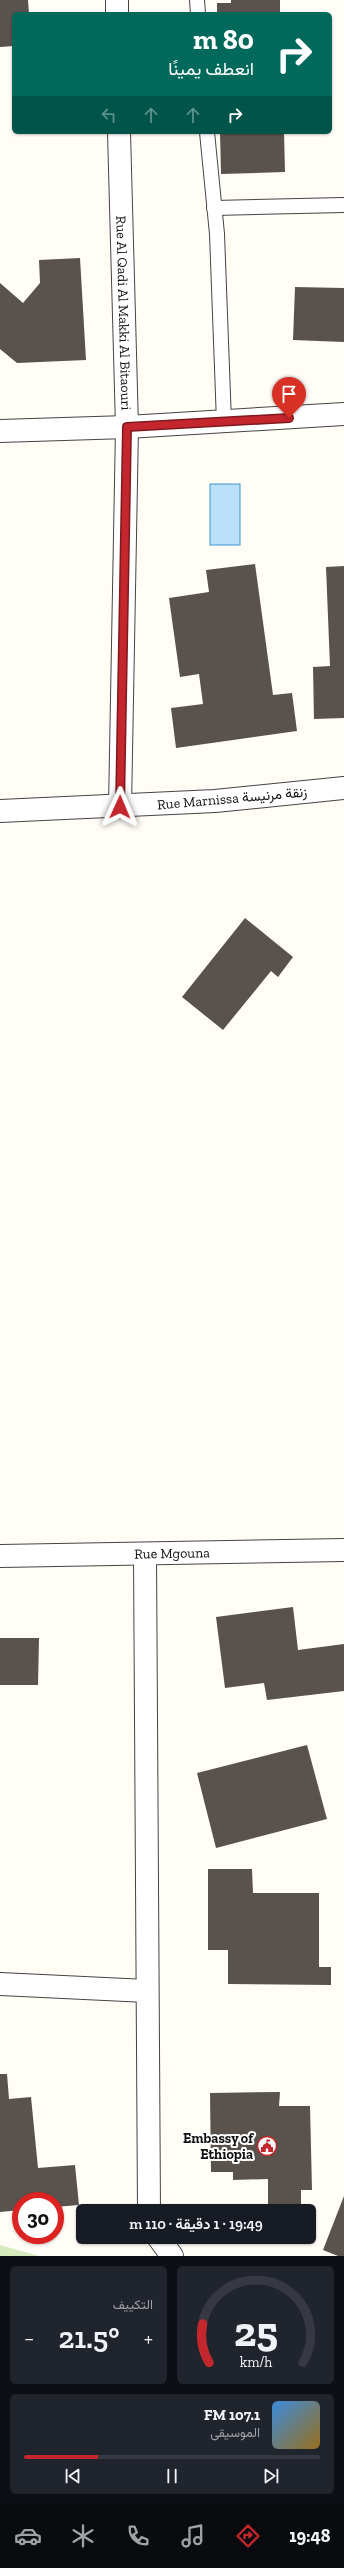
<!DOCTYPE html>
<html lang="ar">
<meta charset="utf-8">
<style>
:root{--surface:#171b24;--page:#20242c;--text:#f1f3f6;--muted:#9ea1a6;--line:#363941;--accent:#c4262e}
body{margin:0;font-family:"Zilla Slab",Vazirmatn,serif;background:var(--page);color:var(--text);direction:rtl;height:100vh;display:flex;flex-direction:column;font-size:15px;white-space:nowrap}
*{box-sizing:border-box;margin:0}
p{font-size:13px;color:var(--muted)}
.icon{flex:none;width:22px;height:22px;fill:none;stroke:currentColor;stroke-width:2;stroke-linecap:round;stroke-linejoin:round}
.map{position:relative;height:2256px;overflow:hidden;direction:ltr}
.sheet{display:flex;flex-direction:column;gap:10px;padding:10px;background:#0d0f14;flex:1}
.sheet>*{flex:none}
.hud{position:absolute;left:12px;top:12px;width:320px;height:122px;border-radius:6px;box-shadow:0 1px 3px #0004;direction:rtl;background:#00695c;color:#fff;overflow:hidden}
.speed{position:absolute;left:12px;top:2192px;display:flex;gap:8px;font-size:20px;font-weight:700;text-align:center}
.speed>*{display:grid;place-content:center;width:52px;height:52px;border-radius:50%;background:var(--surface);box-shadow:0 1px 3px #0004;line-height:1}
.speed .limit{border:6px solid #d22;background:#fff;color:#111}
.pin{position:absolute;display:grid;place-items:center;width:34px;height:34px;color:#fff;margin:-41px -17px;border-radius:50% 50% 50% 0;rotate:-45deg;box-shadow:0 0 4px #0007}
.pin .icon{rotate:45deg}
.me{position:absolute;width:44px;margin:-22px;rotate:1deg;stroke-linejoin:round;filter:drop-shadow(0 0 3px #0008)}
.turn{display:flex;align-items:center;gap:14px;height:84px;padding:0 12px;font-size:18px}
.turn .icon{width:52px;height:52px;stroke-width:2.5}
.turn b{display:block;font-size:28px;line-height:34px}
.lanes{display:flex;align-items:center;height:38px;padding:0 12px;background:#0003;justify-content:center;gap:20px;direction:ltr}
.lanes .off{opacity:.35}
.big{font-size:30px;font-weight:600;line-height:1.1}
.sheet .tile{flex:1;display:flex;flex-direction:column;justify-content:center;gap:6px;min-width:0;padding:0 14px;border-radius:6px;background:var(--page)}
.sheet .dial{align-items:center;gap:0}
.dial svg{height:104px;overflow:visible;fill:none;stroke:var(--line);stroke-width:7;stroke-linecap:round;text-anchor:middle}
.dial text{fill:var(--text);stroke:none}
.song{display:flex;align-items:center;gap:12px}
.cover{width:48px;height:48px;border-radius:6px;background:linear-gradient(135deg,hsl(210 70% 55%),hsl(40 70% 35%))}
.played{height:4px;border-radius:2px;background:linear-gradient(90deg,var(--accent) 25%,var(--line) 25%)}
.keys{display:flex;justify-content:space-around;direction:ltr}
.heat{display:flex;justify-content:space-between;align-items:center;font-size:22px;direction:ltr}
.sheet .tiles{flex:1;display:grid;gap:10px;grid-template-columns:1fr 1fr}
.tile:last-child{grid-column:span 2}
.trip{position:absolute;left:76px;top:2204px;width:240px;height:40px;border-radius:6px;background:var(--surface);box-shadow:0 1px 3px #0004;font-weight:600;line-height:40px;text-align:center;direction:rtl}
.tabs{display:flex;height:64px;justify-content:space-around;align-items:center;background:#090b0e;color:var(--muted)}
.tabs .icon{width:28px;height:28px}
.tabs .on{color:var(--accent)}
.tabs b{font-size:18px;color:var(--text)}
.map>svg:first-child{display:block}
.green{fill:#d5ebbd}
.water{fill:#b9e0f7;stroke:#3f96cf}
.building{fill:#5a524d}
.lines{fill:none;stroke-linecap:round;stroke-linejoin:round}
.lane-casing{stroke:#444;stroke-width:16}
.street-casing{stroke:#444;stroke-width:24}
.lane{stroke:#fff;stroke-width:14}
.street{stroke:#fff;stroke-width:22}
.route-casing{stroke:#7f191e;stroke-width:10}
.route{stroke:#c4262e;stroke-width:7}
.labels{text-anchor:middle;stroke-width:4;stroke-linejoin:round;paint-order:stroke}
.street-label{font-size:14px;fill:#111;stroke:#fff}
.poi-label{font-size:14px;font-weight:bold;fill:#111;stroke:#fff;text-anchor:end}
</style>
<div class="map">
<svg width="344" height="2256" viewBox="0 0 344 2256">
<rect width="100%" height="100%" fill="#fffdf5"/>
<path class="green" d="M0 2245 39 2256H0Z"/>
<rect class="water" x="210" y="484" width="30" height="61"/>
<g class="building">
<path d="M0 0H28L29 14H14V46L0 47Z"/>
<path d="M231 0H280V14H217V3H231Z"/>
<path d="M220 132H284L285 172 221 174Z"/>
<path d="M80 258 86 360 17 363 0 349V283L23 303 40 283 39 260Z"/>
<path d="M295 287 344 288V342L293 340Z"/>
<path d="M255 564 273 695 292 693 297 731 176 748 171 708 203 704 199 674 180 677 169 598 209 592 206 570Z"/>
<path d="M344 566V718L314 719 313 667 330 666 326 567Z"/>
<path d="M245 918 293 957 278 977 271 971 223 1030 182 997Z"/>
<path d="M293 1607 298 1650 344 1644V1691L267 1700 264 1683 225 1688 216 1617Z"/>
<path d="M0 1638H39L38 1685H0Z"/>
<path d="M307 1745 327 1819 216 1848 197 1773Z"/>
<path d="M208 1869H252L253 1893H319V1967H331V1985L228 1984V1950H208Z"/>
<path d="M0 2074H7L9 2099 31 2097 38 2168 75 2165 79 2205 55 2207V2201H21V2210L0 2212Z"/>
<path d="M280 2092 279 2106H310L312 2190H301V2211H268V2179L233 2180V2172H211L210 2093Z"/>
<path d="M344 2196V2256H338L323 2250Z"/>
</g>
<g class="lines">
<g class="lane-casing">
<g id="lane">
<path d="M197 0 198 14"/>
<path d="M207 132 217 234 224 422"/>
<path d="M214 208 344 205"/>
</g>
</g>
<g class="street-casing">
<g id="street">
<path d="M117 14V0"/>
<path id="s1" d="M119 132 127 427 120 807"/>
<path d="M0 431 127 427 344 414"/>
<path d="M0 811 215 801 344 788"/>
<path d="M145 1554 149 2211"/>
<path id="s2" d="M0 1556 344 1550"/>
<path d="M0 1984 147 1991"/>
<path d="M158 2237 172 2256"/>
</g>
</g>
<use href="#lane" class="lane"/>
<use href="#street" class="street"/>
</g>
<g class="lines">
<g class="route-casing">
<path id="route" d="M120 807 127 427 289 418"/>
</g>
<use href="#route" class="route"/>
</g>
<defs>
<g id="civic-ring" transform="scale(1)"><circle r="9.5" fill="#fff" stroke="#c4262e" stroke-width="1.5"/><path d="M-.6-6.5H3V-4.5H.6V-3L4-1V1h2V6H-6V1h2V-1L-.6-3ZM-1.2 2.5V6h2.4V2.5Z" fill="#c4262e"/></g>
</defs>
<g fill-rule="evenodd">
<use href="#civic-ring" x="267" y="2146"/>
</g>
<g class="labels">
<g class="street-label">
<text dy="5" stroke="none"><textPath href="#s1" startOffset="181">Rue Al Qadi Al Makki Al Bitaouri</textPath></text>
<text transform="translate(232 798) rotate(-5)" y="5">Rue Marnissa زنقة مرنيسة</text>
<text dy="5" stroke="none"><textPath href="#s2" startOffset="172">Rue Mgouna</textPath></text>
</g>
<g class="poi-label">
<text x="253" y="2143">Embassy of<tspan x="253" dy="16">Ethiopia</tspan></text>
</g>
</g>
</svg>
<div class="speed"><div class="limit">30</div></div>
<div class="pin" style="left:289px;top:418px;background:#d93025"><svg class="icon" aria-label="arrive" viewBox="0 0 24 24"><path d="M6 21V4h12l-3 4 3 4H6"/></svg></div>
<svg class="me" style="left:120px;top:807px" viewBox="-20 -20 40 40"><path d="M0-17L14 15 0 8-14 15z" fill="#c4262e" stroke="#fff" stroke-width="4"/></svg>
<div class="trip">19:49 · 1 دقيقة · 110 m</div>
<div class="hud">
<div class="turn"><svg class="icon" aria-label="right" viewBox="0 0 24 24"><path d="M7 20v-9h11M14 6l5 5-5 5"/></svg><div><b>80 m</b>انعطف يمينًا</div></div>
<div class="lanes"><svg class="icon off" aria-label="left" viewBox="0 0 24 24"><path d="M17 20v-9H6M10 6l-5 5 5 5"/></svg><svg class="icon off" aria-label="ahead" viewBox="0 0 24 24"><path d="M12 20V5M6 11l6-6 6 6"/></svg><svg class="icon off" aria-label="ahead" viewBox="0 0 24 24"><path d="M12 20V5M6 11l6-6 6 6"/></svg><svg class="icon" aria-label="right" viewBox="0 0 24 24"><path d="M7 20v-9h11M14 6l5 5-5 5"/></svg></div>
</div>
</div>
<section class="sheet">
<div class="tiles">
<div class="tile dial"><svg viewBox="0 0 100 80">
<path d="M14 69A42 42 0 1 1 86 69"/>
<path d="M14 69A42 42 0 0 1 9 39" stroke="#c4262e"/>
<text x="50" y="56" font-size="32" font-weight="700">25</text>
<text x="50" y="72" font-size="11">km/h</text>
</svg></div>
<div class="tile"><p>التكييف</p>
<div class="heat"><a>−</a><b class="big">21.5°</b><a>+</a></div>
</div>
<div class="tile">
<div class="song"><i class="cover"></i><div><b>107.1 FM</b><p>الموسيقى</p></div></div>
<div class="played"></div>
<div class="keys"><svg class="icon" aria-label="previous" viewBox="0 0 24 24"><path d="M18 5L8 12l10 7zM5 5v14"/></svg><svg class="icon" aria-label="pause" viewBox="0 0 24 24"><path d="M8 5v14M16 5v14"/></svg><svg class="icon" aria-label="next" viewBox="0 0 24 24"><path d="M6 5l10 7-10 7zM19 5v14"/></svg></div>
</div>
</div>
</section>
<nav class="tabs">
<b>19:48</b>
<svg class="icon on" aria-label="directions" viewBox="0 0 24 24"><path d="M12 3l9 9-9 9-9-9zM9 14v-3h6M13 9l2 2-2 2"/></svg>
<svg class="icon" aria-label="music" viewBox="0 0 24 24"><path d="M9 18V5l10-2v13"/><circle cx="6" cy="18" r="3"/><circle cx="16" cy="16" r="3"/></svg>
<svg class="icon" aria-label="phone" viewBox="0 0 24 24"><path d="M5 4h4l2 5-3 2q2 4 5 5l2-3 5 2v4C11 20 4 13 5 4z"/></svg>
<svg class="icon" aria-label="climate" viewBox="0 0 24 24"><path d="M12 3v18M4 7l16 10M4 17L20 7"/></svg>
<svg class="icon" aria-label="car" viewBox="0 0 24 24"><path d="M5 17H2v-5l4-1 3-4h7l3 4 3 1v5h-3M9 17h6M6 11h13"/><circle cx="7" cy="17" r="2"/><circle cx="17" cy="17" r="2"/></svg>
</nav>
